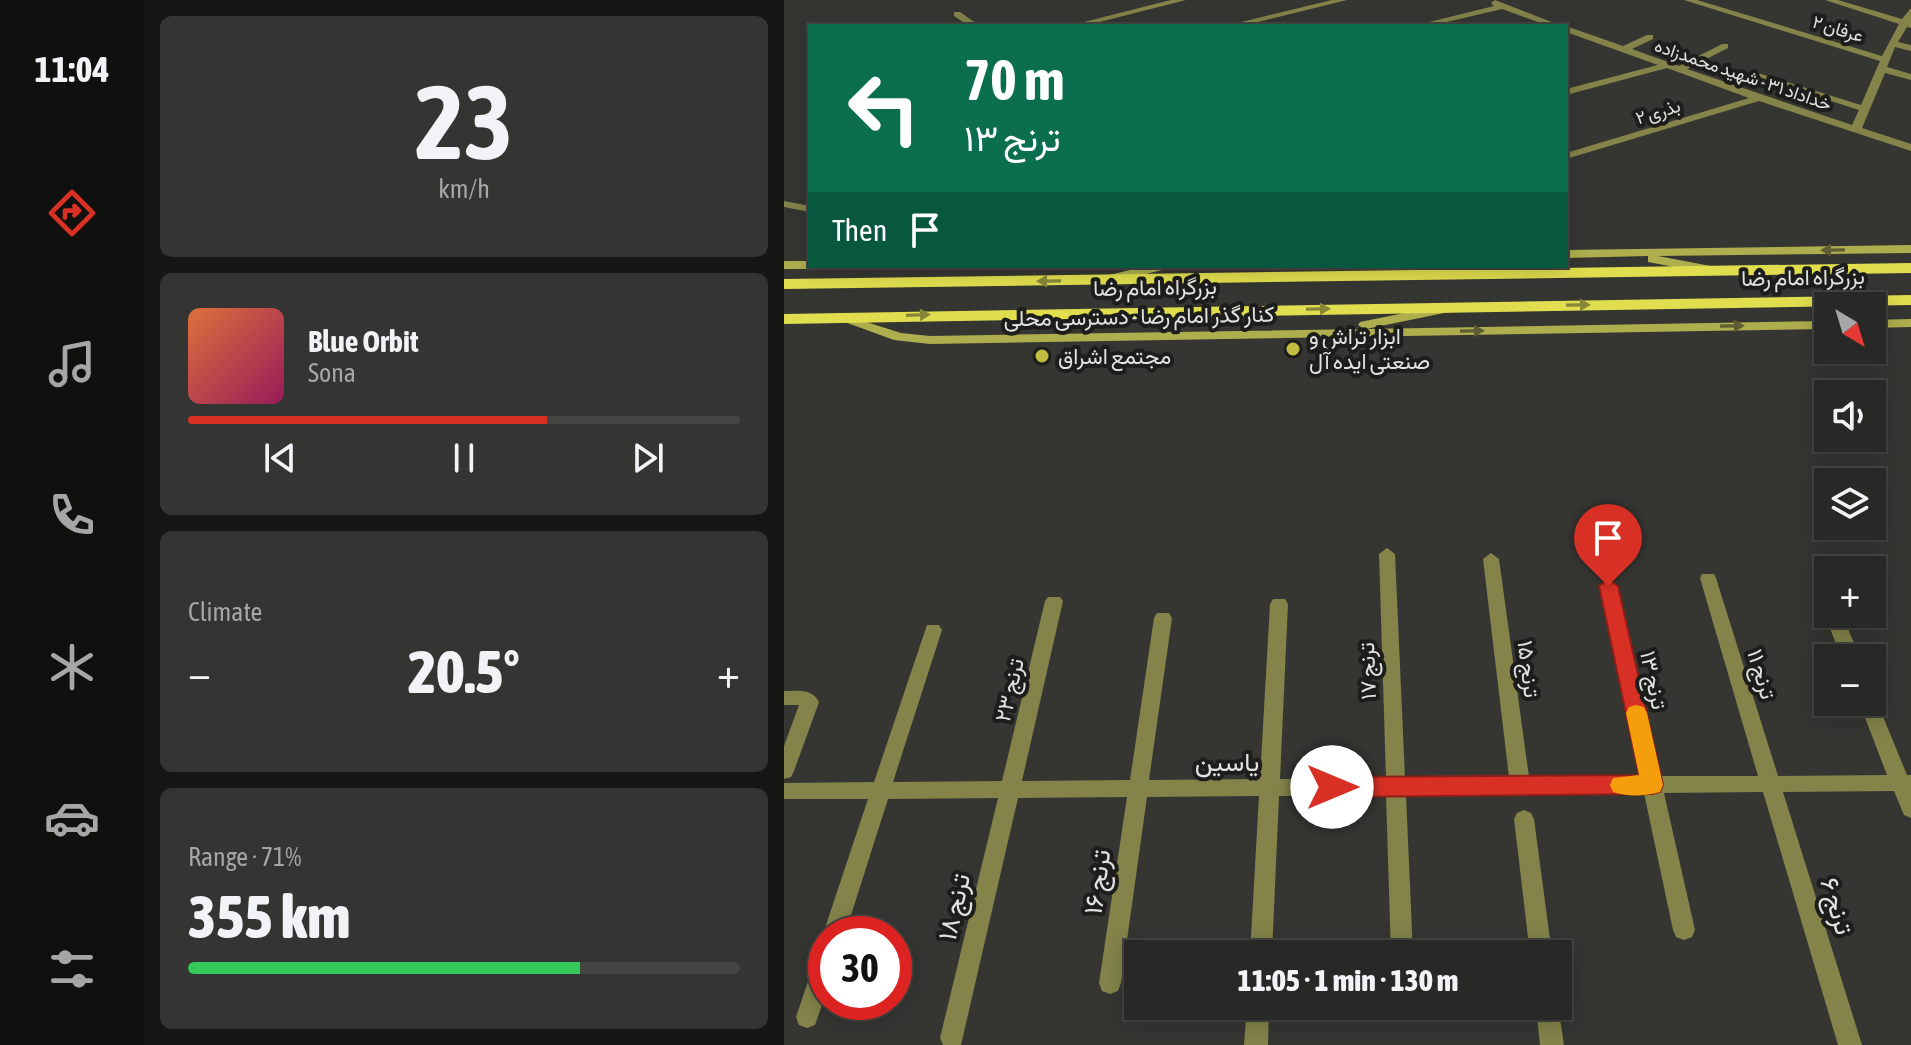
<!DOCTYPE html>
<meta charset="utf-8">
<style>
:root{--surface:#282826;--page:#343432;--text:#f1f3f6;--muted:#a5a6a7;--line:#444443;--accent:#d93025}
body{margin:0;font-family:"Asap Condensed",Vazirmatn,sans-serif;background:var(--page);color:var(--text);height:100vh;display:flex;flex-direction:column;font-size:30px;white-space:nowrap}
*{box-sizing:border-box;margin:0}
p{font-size:26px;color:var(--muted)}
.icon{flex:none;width:44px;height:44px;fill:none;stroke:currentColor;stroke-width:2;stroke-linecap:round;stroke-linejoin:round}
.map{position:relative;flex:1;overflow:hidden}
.side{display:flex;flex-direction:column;gap:16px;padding:16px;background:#161615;width:640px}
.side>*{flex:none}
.hud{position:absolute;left:24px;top:24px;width:760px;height:244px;border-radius:0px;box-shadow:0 4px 20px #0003,0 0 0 2px var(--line);background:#0b6e4f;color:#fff;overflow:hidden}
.needle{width:52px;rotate:142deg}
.tools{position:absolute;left:1030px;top:292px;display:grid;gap:16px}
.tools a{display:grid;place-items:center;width:72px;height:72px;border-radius:0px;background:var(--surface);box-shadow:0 4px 20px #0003,0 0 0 2px var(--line);font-size:40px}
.speed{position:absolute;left:24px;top:916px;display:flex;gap:16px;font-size:40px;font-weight:700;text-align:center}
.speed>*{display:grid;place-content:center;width:104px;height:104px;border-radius:50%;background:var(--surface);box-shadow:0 4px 20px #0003,0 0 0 2px var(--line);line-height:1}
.speed .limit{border:12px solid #d22;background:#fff;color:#111}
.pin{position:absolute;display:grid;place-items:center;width:68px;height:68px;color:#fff;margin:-82px -34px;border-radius:50% 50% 50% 0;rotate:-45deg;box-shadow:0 0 8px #0007}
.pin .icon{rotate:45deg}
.me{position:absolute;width:88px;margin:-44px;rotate:90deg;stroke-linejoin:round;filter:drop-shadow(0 0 6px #0008)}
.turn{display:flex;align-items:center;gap:28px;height:168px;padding:0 24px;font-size:36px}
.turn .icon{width:104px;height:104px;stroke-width:2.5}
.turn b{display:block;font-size:56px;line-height:68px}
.then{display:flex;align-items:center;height:76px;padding:0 24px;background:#0003;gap:16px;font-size:30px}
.big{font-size:60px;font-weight:800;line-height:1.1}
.side .card{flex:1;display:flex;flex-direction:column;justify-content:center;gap:12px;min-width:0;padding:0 28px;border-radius:12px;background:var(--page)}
.side .dial{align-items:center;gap:0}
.dial b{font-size:104px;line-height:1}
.song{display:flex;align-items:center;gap:24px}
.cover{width:96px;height:96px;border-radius:12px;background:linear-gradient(135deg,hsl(20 70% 55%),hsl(330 70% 35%))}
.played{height:8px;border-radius:4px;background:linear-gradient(90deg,var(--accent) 65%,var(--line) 65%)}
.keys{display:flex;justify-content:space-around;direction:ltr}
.heat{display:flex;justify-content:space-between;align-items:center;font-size:44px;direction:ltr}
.charge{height:12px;border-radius:6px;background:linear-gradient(90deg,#34c759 71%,var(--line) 0)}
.trip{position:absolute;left:340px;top:940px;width:448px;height:80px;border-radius:0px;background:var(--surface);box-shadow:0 4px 20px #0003,0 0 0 2px var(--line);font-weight:800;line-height:80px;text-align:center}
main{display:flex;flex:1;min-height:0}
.dock{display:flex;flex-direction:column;width:144px;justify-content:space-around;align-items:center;background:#10100f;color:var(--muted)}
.dock .icon{width:56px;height:56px}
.dock .current{color:var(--accent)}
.dock b{font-size:36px;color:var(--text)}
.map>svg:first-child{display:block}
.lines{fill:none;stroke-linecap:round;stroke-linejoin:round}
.minor{fill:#83834a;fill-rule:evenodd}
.secondary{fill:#afae4e;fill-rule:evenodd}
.trunk{fill:#e0de4e;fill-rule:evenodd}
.oneway{fill:#5f5e32}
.oneway2{fill:#888737}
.route{fill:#d93025;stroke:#8d1f18;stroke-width:2}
.slow{fill:#f59e0b}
.poi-dot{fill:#c0be41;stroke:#1d1d1b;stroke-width:3}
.labels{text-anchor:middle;stroke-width:8;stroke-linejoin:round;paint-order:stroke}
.far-street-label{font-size:18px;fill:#e2e2e0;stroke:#1d1d1b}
.street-label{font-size:22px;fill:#e2e2e0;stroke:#1d1d1b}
.poi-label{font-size:22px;fill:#e2e2e0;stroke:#1d1d1b;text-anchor:start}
.near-street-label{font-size:26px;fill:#e2e2e0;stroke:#1d1d1b}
</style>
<main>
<nav class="dock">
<b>11:04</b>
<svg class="icon current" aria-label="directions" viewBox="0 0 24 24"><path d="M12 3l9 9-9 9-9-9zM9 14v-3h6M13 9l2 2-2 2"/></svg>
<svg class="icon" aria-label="music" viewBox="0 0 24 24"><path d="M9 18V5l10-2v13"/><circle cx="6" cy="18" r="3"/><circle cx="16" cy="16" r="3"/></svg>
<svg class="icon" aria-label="phone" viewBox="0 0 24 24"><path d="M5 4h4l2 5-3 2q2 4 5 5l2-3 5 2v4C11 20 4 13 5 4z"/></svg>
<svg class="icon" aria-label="climate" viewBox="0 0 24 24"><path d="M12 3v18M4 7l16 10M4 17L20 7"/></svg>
<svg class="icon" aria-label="car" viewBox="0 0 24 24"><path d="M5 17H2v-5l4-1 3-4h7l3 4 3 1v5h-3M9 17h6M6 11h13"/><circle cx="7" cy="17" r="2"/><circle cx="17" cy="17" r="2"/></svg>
<svg class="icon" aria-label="filters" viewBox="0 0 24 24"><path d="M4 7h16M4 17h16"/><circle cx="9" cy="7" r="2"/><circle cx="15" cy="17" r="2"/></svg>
</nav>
<section class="side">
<div class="card dial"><b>23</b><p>km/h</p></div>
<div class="card">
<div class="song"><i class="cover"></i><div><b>Blue Orbit</b><p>Sona</p></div></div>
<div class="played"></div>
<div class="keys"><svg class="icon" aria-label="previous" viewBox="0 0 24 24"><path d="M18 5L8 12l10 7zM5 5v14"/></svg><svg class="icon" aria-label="pause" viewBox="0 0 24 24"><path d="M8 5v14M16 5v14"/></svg><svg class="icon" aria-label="next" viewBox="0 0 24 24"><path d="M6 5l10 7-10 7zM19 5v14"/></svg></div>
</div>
<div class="card"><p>Climate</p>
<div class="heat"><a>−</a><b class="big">20.5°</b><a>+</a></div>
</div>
<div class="card"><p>Range · 71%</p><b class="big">355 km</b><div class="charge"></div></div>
</section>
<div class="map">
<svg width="1127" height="1045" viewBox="0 0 1127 1045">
<rect width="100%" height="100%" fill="#353632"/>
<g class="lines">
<g class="minor">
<path d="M387 0H402L300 26H284Z"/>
<path d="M548 0H563L458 26H441Z"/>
<path d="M711 0 778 26H765L718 9 646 26H629L710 6 707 3Z"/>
<path d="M900 0H913L1098 56 1115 24 1041 0H1054L1118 19 1127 8V28L1123 27 1114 42 1127 45V51L1111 47 1103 67 1127 74V80L1101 73 1078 128 1127 144V151L975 101 782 159V153L965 98 883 68 782 95V89L874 65 782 32V26L839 46 863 35H869V39L848 49 895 66 938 44H944V48L903 69 1068 125 1075 110 966 75 974 73 1077 105 1096 61Z"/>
<path d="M170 12H176L196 26H185L170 16Z"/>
<path d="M0 201 26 206V212L0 207Z"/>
<path d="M603 548 611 554 621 778 725 777 699 559 707 553 715 559 745 777H856L816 586 818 582H830L832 586 876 776H974L916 578 918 574H930L932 578 994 776 1103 775 1075 702H1088V696L1091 697 1123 775H1127V818L1120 815 1110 791 999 792 1078 1045H1054L979 792 880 793 911 930 908 937 900 940 892 937 889 930 860 793 622 795 629 954H607L602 795 495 796 488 954H466L475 796 363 797 337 983 334 991 326 994 318 991 315 983 343 797 234 798 177 1045H159L156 1038 214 798 104 799 61 934H42V941L39 934 84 799H0V783L90 782 143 625H155L158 630 109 782 218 781 261 601 264 597H276L279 601 238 781 346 780 370 618 373 613H385L388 618 365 780 476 779 486 604 489 599H501L504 604 496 779 602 778 595 554Z"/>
<path d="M1036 574 1044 579V607L1038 605 1028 580 1030 576Z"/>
<path d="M1044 609V614H1058L1076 658H1058L1040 614Z"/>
<path d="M0 691C14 691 28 688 35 702L10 771 7 777 0 779V746L15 705H0Z"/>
<path d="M740 810 747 813 750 819 768 954H746L730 819 733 813Z"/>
<path d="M42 948V993L31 1025 23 1028 15 1025 12 1017 34 952Z"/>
<path d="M463 1006H485L484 1045H460Z"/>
<path d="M752 1006 774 1005 780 1045H756Z"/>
</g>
<g class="secondary">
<path d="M1127 245V253L874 256 932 267V273L928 274 864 262V256L782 258V250Z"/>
<path d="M0 261H26V266H32L26 269H0Z"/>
<path d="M363 266H384L382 269 325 283 319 279 321 276Z"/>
<path d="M660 305 667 309 665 312 582 329 1044 321V329L146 344 110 340 47 317 54 313 117 333 146 336 580 329 574 325 576 322Z"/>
<path d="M1127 319V327L1088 328V320Z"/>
</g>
<g class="trunk">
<path d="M1127 263V273L0 289V279Z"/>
<path d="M1127 295V305L0 324V314Z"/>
</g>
</g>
<defs><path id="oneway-solid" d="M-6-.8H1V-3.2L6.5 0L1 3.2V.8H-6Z" transform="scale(2)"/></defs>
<g class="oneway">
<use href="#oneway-solid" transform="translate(1049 250) rotate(179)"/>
<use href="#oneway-solid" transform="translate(948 326) rotate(-1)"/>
<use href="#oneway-solid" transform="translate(688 331) rotate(-1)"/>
</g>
<g class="oneway2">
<use href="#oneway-solid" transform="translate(265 281) rotate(179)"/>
<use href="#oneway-solid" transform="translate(794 305) rotate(-1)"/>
<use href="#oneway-solid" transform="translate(534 309) rotate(-1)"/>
<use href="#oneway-solid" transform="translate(134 315) rotate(-2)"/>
</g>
<path class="route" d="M824 579 834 586 879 785 876 792 868 794 548 797 540 794 537 787 540 780 548 777 855 775 815 586Z"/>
<path class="slow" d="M852 705 860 707 863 713 879 785 876 792C862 796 843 797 829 792L826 785 829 778 855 775 842 713 845 707Z"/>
<g class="poi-dot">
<circle cx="509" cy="349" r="8"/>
<circle cx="258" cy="356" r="8"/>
</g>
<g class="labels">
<g class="far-street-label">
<text transform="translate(1054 29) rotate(17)" y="6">عرفان ۲</text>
<text transform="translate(959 75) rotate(19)" y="6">خداداد ۳۱ - شهید محمدزاده</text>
<text transform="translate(874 112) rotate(-17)" y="6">بذری ۲</text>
</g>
<g class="street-label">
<text transform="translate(1019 277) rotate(-1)" y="8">بزرگراه امام رضا</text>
<text transform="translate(371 287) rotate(-1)" y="8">بزرگراه امام رضا</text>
<text transform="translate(355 316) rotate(-1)" y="8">کنار گذر امام رضا - دسترسی محلی</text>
<text transform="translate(745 669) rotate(83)" y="8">ترنج ۱۵</text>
<text transform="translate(583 671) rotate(-92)" y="8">ترنج ۱۷</text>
<text transform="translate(978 674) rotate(73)" y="8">ترنج ۱۱</text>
<text transform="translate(870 680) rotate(78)" y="8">ترنج ۱۳</text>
<text transform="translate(225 690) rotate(-77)" y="8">ترنج ۲۳</text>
</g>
<g class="poi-label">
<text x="525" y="344">ابزار تراش و<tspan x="525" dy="25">صنعتی ایده آل</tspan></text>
<text x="274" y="364">مجتمع اشراق</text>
</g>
<g class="near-street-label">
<text x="443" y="771">یاسین</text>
<text transform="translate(313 882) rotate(-82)" y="9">ترنج ۱۶</text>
<text transform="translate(1053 906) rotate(73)" y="9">ترنج ۶</text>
<text transform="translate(170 907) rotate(-77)" y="9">ترنج ۱۸</text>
</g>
</g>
</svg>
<div class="tools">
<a><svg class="needle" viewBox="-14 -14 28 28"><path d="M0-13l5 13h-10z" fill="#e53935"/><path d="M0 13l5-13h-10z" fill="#a5a6a7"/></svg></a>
<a><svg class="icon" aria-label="sound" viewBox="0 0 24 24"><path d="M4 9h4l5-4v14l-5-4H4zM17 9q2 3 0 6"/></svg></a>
<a><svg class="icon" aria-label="layers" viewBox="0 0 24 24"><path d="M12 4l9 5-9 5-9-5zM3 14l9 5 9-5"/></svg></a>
<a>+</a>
<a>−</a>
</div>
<div class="speed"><div class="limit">30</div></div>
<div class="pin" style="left:824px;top:586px;background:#d93025"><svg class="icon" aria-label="arrive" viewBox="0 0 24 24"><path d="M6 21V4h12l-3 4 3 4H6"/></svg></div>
<svg class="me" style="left:548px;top:787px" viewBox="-20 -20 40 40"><circle r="19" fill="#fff"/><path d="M0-13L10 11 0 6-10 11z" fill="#d93025"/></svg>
<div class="trip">11:05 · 1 min · 130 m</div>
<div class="hud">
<div class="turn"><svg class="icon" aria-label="left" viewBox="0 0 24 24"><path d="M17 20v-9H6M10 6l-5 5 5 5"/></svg><div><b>70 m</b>ترنج ۱۳</div></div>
<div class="then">Then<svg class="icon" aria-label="arrive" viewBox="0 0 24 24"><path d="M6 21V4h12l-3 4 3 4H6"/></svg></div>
</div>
</div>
</main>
